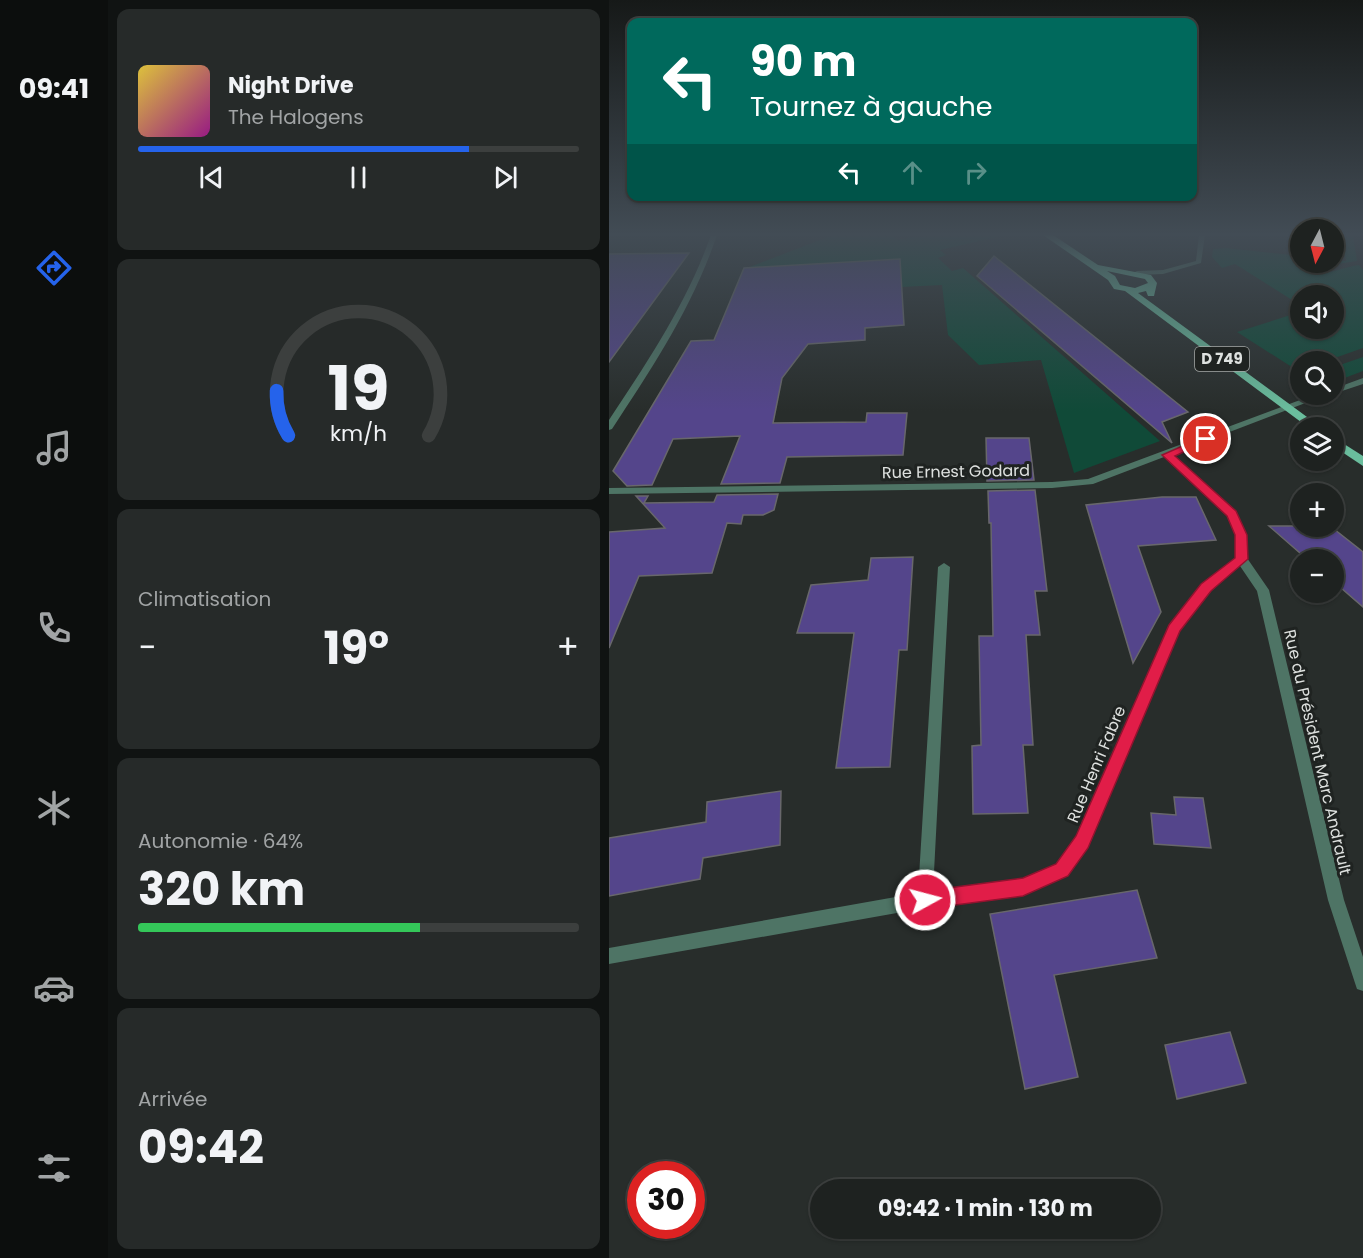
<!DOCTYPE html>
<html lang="fr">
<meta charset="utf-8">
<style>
:root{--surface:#1e2220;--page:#262a29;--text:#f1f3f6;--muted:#a1a4a5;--line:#3c3f3e;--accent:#2563eb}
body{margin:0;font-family:Poppins,sans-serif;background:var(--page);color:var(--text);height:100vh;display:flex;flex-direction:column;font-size:22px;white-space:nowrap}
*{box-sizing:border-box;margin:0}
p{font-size:20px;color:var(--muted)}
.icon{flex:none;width:33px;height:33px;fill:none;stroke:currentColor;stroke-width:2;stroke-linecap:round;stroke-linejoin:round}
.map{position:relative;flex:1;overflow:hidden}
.details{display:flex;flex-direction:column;gap:9px;padding:9px;background:#101312;width:501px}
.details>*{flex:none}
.banner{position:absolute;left:18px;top:18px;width:570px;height:183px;border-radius:12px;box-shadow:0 2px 4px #0004,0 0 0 2px var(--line);background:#00695c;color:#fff;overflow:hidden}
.needle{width:39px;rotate:187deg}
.tools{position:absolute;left:681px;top:219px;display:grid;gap:12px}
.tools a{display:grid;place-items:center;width:54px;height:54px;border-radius:50%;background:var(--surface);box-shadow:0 2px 4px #0004,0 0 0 2px var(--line);font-size:30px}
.speed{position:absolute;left:18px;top:1161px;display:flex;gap:12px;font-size:30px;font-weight:700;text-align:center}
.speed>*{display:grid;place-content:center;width:78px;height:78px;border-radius:50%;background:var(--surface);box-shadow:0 2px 4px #0004,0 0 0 2px var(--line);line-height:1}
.speed .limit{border:9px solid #d22;background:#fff;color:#111}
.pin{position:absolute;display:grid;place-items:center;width:51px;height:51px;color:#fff;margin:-26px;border:3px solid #fff;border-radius:50%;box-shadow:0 2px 6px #0007}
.me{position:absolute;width:66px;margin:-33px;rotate:83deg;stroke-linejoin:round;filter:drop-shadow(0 0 4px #0008)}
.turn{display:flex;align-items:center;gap:21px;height:126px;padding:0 24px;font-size:27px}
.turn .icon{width:78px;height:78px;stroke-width:2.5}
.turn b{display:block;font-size:42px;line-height:51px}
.lanes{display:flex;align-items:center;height:57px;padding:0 24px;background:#0003;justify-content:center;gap:30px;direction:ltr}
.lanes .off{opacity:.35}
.big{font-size:45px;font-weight:700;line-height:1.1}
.details .widget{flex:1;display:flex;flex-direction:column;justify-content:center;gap:9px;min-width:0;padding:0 21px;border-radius:12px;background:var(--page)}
.details .dial{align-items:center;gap:0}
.dial svg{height:156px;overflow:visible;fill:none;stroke:var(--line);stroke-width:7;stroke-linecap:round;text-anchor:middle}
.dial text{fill:var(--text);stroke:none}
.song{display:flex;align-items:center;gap:18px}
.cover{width:72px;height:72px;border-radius:9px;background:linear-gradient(135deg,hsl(50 70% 55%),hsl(310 70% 35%))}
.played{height:6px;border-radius:3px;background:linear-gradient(90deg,var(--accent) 75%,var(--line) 75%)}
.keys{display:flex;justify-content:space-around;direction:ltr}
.heat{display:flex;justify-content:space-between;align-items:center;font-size:33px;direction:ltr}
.charge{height:9px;border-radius:4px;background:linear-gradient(90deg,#34c759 64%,var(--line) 0)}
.trip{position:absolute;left:201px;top:1179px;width:351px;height:60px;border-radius:30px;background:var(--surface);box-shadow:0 2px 4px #0004,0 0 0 2px var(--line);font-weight:700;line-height:60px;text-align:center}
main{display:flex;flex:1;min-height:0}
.tab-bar{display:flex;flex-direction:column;width:108px;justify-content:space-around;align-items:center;background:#0c0e0d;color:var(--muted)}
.tab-bar .icon{width:42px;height:42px}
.tab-bar .selected{color:var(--accent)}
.tab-bar b{font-size:27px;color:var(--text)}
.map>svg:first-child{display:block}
.green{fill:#104a38}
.building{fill:#54458b;stroke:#68676b;stroke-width:1.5}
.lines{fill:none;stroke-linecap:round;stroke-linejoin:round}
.minor{fill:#4e7465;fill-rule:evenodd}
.primary{fill:#6abd9d;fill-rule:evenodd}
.route{fill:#e11d48;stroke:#92132f;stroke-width:1.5}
.labels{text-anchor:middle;stroke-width:6;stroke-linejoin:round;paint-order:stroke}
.shield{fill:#1f2321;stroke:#a5a8a6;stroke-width:1.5}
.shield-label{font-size:15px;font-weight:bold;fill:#dee1df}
.street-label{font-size:16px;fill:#dee1df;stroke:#1f2321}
</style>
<main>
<nav class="tab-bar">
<b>09:41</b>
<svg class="icon selected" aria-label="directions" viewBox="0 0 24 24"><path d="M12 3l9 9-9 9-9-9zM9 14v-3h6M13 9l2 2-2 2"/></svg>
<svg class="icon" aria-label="music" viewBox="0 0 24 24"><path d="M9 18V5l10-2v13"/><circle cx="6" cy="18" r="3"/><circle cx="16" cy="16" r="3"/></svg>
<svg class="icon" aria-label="phone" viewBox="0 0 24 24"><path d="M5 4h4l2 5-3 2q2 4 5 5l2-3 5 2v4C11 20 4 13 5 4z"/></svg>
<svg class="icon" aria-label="climate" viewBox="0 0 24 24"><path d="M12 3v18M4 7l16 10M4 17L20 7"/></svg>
<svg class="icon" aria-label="car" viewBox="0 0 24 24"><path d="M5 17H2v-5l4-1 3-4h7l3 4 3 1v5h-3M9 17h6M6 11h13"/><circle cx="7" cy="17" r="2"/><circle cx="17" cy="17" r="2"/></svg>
<svg class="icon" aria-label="filters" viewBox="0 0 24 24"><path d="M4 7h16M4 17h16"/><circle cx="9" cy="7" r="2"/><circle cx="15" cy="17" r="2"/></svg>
</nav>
<section class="details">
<div class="widget">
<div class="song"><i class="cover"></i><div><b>Night Drive</b><p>The Halogens</p></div></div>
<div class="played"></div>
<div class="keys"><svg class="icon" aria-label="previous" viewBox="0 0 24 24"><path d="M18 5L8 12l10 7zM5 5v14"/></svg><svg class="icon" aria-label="pause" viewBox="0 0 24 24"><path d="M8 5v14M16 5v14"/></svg><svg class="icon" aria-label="next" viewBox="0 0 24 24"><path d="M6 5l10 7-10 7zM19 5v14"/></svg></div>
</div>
<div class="widget dial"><svg viewBox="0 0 100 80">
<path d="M14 69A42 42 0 1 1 86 69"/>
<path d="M14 69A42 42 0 0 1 8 46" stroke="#2563eb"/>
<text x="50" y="56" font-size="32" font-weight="700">19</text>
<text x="50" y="72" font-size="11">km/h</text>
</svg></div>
<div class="widget"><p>Climatisation</p>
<div class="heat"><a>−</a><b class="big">19°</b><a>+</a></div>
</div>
<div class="widget"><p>Autonomie · 64%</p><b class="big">320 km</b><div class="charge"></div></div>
<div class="widget"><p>Arrivée</p><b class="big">09:42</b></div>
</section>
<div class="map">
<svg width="754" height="1258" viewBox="0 0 754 1258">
<rect width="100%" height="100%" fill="#282d2b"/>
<g class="green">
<path d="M224 235H283L289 240C320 233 353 235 386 235L388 237 331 250 337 255 329 258 343 271 354 268 551 441 465 473 432 360 370 365 339 335 333 285 292 287 290 259 138 268Z"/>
<path d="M733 235H744L748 261 722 265 707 273C715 276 739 266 750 265L754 270V348L717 361 692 362 689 371 628 332 691 312 692 328H724V296H692L691 305 626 264 613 268 603 257 604 249 617 248 691 256 692 262H724L725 260 737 261Z"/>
<path d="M754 357V371L725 382V367Z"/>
</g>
<g class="building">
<path d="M80 253 0 362V254Z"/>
<path d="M385 256 579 412 553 422 563 443 368 276Z"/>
<path d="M291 259 295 325 256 328V340L199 344 173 378 164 423 257 422 258 413H298L294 455 178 457 171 483 112 484 131 436 64 439 43 485 18 486 4 471 82 341 105 340 135 268Z"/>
<path d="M377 438H420L425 480 378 481Z"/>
<path d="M426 490 438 591H426L431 635H417L424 745H414L419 813 364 814 363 746 372 745 370 636H384L382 523H380L379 491Z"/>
<path d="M169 494 165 510 154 515H134L132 524 118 523 103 573 30 576 0 648V532L56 528 27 496H39L35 503 105 502 108 495Z"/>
<path d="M553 497H587L607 540 529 546 552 612 524 663 477 505Z"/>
<path d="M660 526H721L754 552V607L724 581V560H699Z"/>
<path d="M304 557 298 650H290L281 767 227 768 245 633H188L202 585 259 580 262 558Z"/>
<path d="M172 791 171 845 94 858 91 879 0 896V838L97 822 98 802Z"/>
<path d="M565 797 594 798 602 848 545 844 542 813 567 815Z"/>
<path d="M528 890 548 958 445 975 469 1077 416 1089 381 914Z"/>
<path d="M621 1032 637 1083 568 1099 556 1045Z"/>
</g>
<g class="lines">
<g class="minor">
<path d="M102 235H108C84 306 44 367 3 429L0 430V420C39 361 78 303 102 235Z"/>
<path d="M590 235H596L592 263 554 274 528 275 524 273 528 271 554 270 587 261Z"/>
<path d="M754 378V384L724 394V389Z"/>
<path d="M707 394H720L563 454 627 511 637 535 638 558 660 590 735 900 754 957V991L748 989 746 983 719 900 648 591 631 566 601 591 570 630 478 847 458 875 414 895 316 908 0 964V948L309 893 329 567 335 563 341 567 324 891 414 879 448 865 468 837 561 625 593 585 627 557V535L619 516 555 457 484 484 443 488 0 494V488L443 482 479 479Z"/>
</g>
<g class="primary">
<path d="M434 235H444L489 265 542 275 548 283 545 296H539L537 291 529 293 713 428H700L516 291 505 289 499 280ZM498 271 536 279 539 283 526 288 511 285 506 276Z"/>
<path d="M724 437 754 456V466L724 446Z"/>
</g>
</g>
<linearGradient id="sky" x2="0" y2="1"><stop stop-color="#161918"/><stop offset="0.57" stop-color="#424c55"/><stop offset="1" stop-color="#424c55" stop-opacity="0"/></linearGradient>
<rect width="754" height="411" fill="url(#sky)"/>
<path class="route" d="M594 437 603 439 566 456 627 511 638 535 639 559 602 591 571 631 479 848 459 876 414 896 316 909 310 906 307 900 310 893 316 891 414 878 447 864 467 836 560 625 592 584 626 558V535L618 516 553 455Z"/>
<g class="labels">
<rect class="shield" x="586" y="347" width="54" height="24" rx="4.5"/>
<g class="shield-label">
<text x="613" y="364">D 749</text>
</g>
<g class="street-label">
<text transform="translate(347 471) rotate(-1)" y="6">Rue Ernest Godard</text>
<text transform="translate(709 752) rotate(77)" y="6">Rue du Président Marc Andrault</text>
<text transform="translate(487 764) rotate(-67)" y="6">Rue Henri Fabre</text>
</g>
</g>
</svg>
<div class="tools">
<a><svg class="needle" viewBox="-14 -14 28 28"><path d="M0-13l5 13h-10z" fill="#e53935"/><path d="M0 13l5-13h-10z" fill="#a1a4a5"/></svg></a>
<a><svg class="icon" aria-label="sound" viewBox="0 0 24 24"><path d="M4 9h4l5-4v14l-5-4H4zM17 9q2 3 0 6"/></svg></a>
<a><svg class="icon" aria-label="search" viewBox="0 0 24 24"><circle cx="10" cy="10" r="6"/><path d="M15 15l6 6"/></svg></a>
<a><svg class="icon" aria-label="layers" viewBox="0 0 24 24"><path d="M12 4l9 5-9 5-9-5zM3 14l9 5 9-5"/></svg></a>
<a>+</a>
<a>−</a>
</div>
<div class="speed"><div class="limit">30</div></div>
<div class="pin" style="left:597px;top:439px;background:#d93025"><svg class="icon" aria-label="arrive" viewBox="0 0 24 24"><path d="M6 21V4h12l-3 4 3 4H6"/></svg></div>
<svg class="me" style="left:316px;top:900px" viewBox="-20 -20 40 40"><circle r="17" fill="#e11d48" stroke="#fff" stroke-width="3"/><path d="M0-11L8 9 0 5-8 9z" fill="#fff"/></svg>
<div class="trip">09:42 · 1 min · 130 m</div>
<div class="banner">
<div class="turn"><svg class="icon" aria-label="left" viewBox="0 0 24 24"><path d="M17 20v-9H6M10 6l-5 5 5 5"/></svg><div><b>90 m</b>Tournez à gauche</div></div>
<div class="lanes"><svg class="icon" aria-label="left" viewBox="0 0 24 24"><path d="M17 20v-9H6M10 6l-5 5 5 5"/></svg><svg class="icon off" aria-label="ahead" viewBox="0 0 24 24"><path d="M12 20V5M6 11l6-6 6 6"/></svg><svg class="icon off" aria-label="right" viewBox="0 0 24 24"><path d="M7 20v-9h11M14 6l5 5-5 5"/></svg></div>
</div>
</div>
</main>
